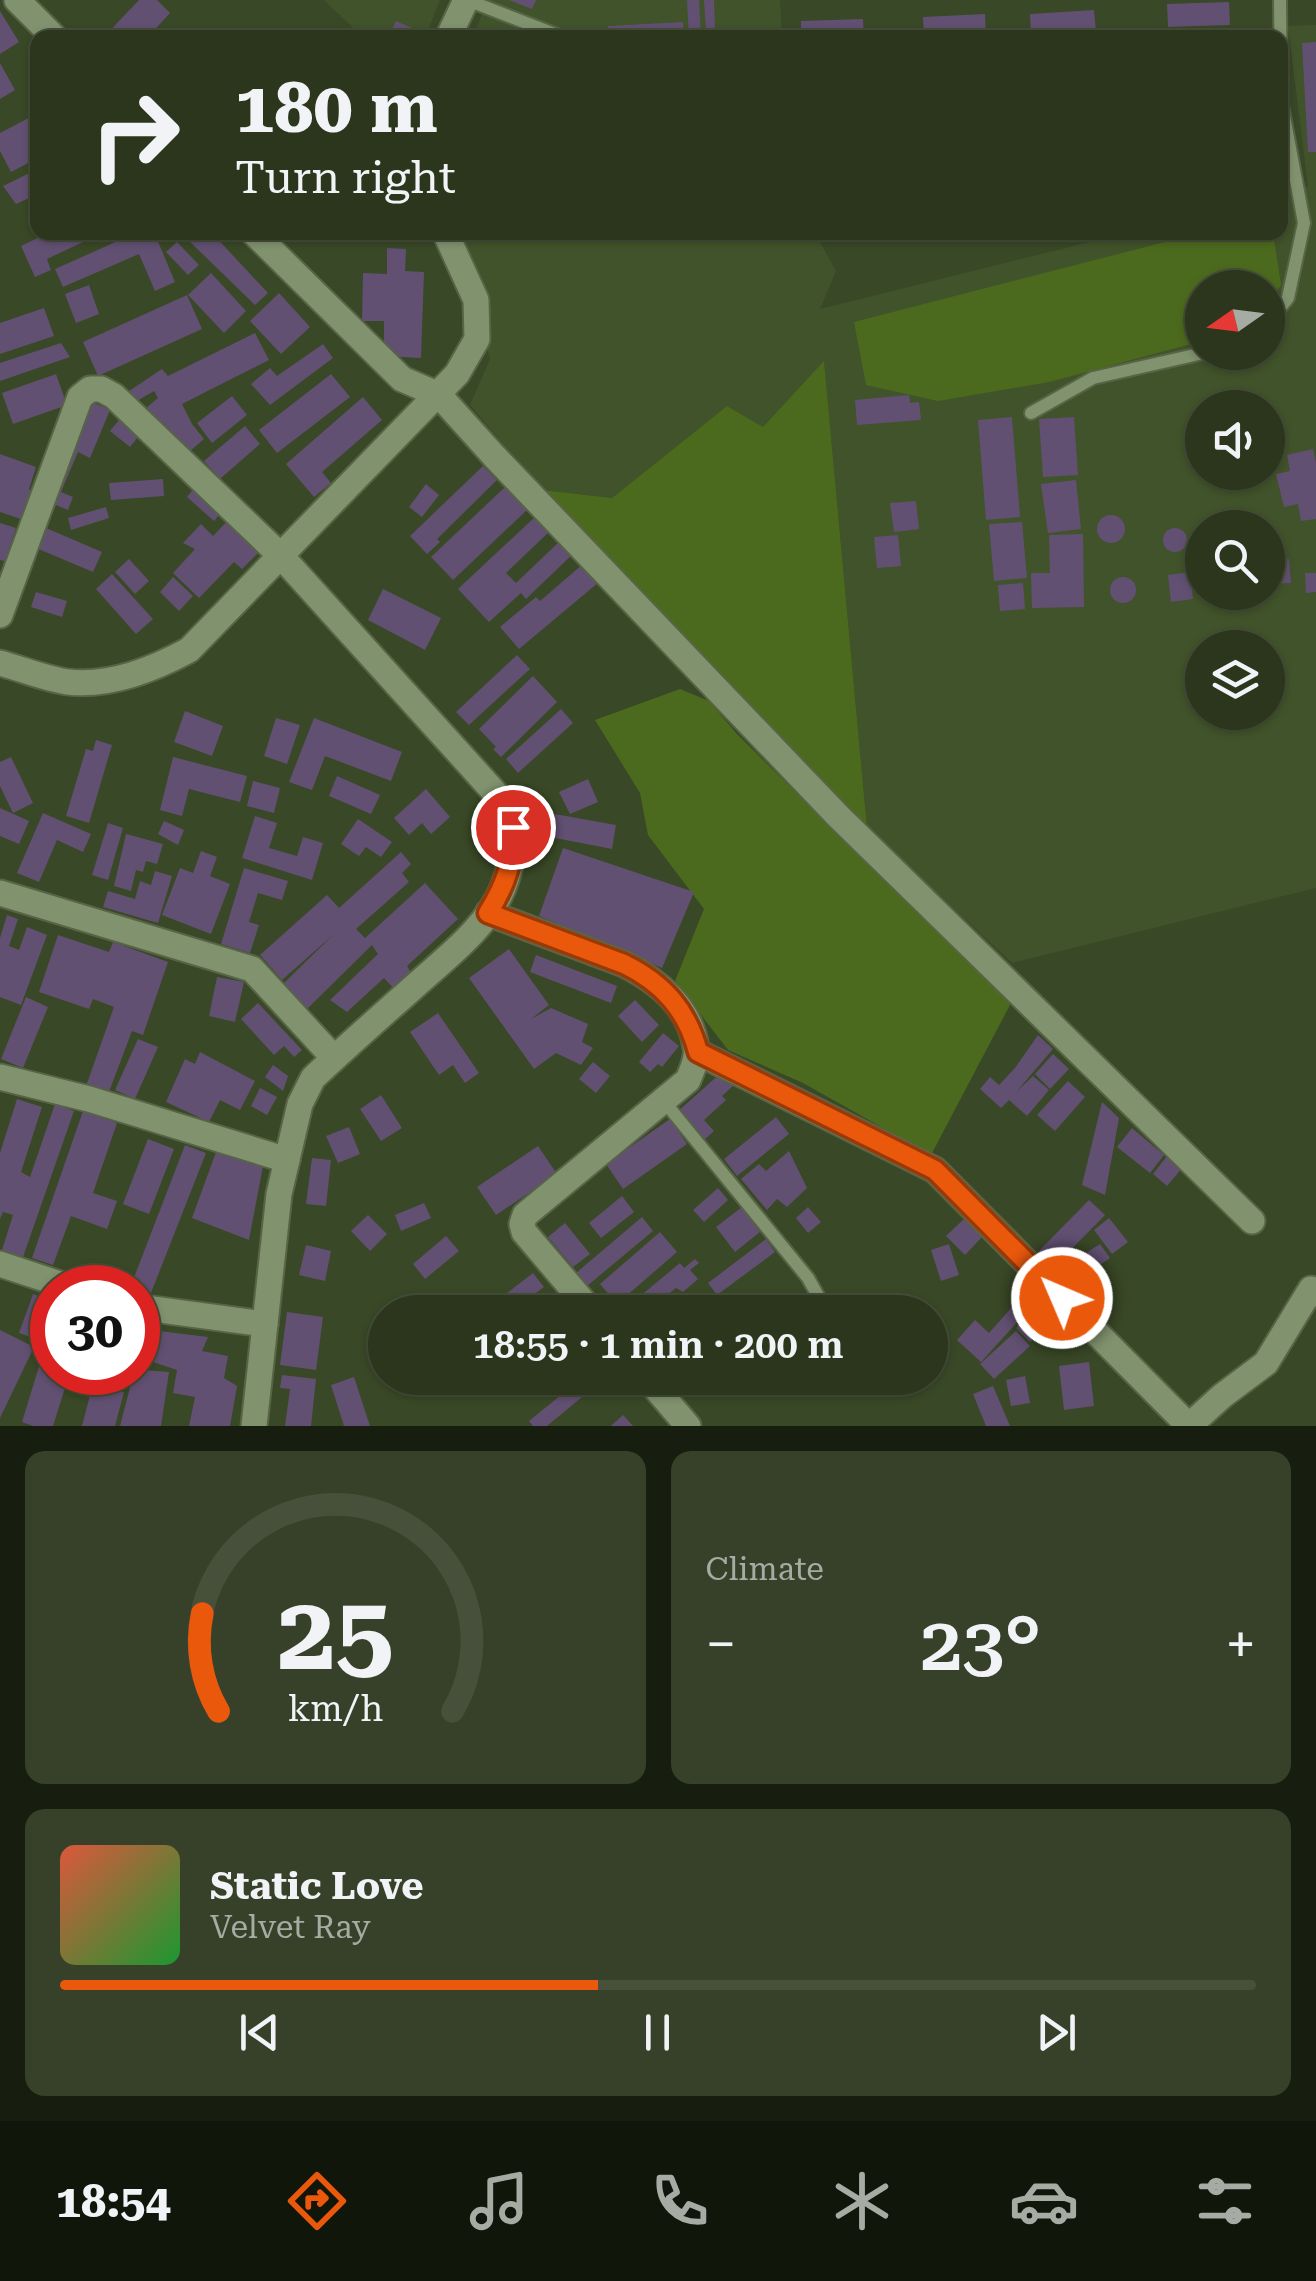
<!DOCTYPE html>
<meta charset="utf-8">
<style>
:root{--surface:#2b361c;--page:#374129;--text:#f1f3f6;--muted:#a6aba3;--line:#47503b;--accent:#ea580c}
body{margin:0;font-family:"Roboto Serif",serif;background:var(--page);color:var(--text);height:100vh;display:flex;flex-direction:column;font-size:38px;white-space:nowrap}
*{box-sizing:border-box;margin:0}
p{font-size:32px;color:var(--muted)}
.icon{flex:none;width:55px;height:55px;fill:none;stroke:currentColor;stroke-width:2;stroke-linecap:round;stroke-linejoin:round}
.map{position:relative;height:1426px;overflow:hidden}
.side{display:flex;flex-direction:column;gap:25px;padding:25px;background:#181e0f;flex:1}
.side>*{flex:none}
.banner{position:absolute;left:30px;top:30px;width:1258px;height:210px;border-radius:20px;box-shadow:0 2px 8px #0004,0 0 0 2px var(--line);background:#2b361c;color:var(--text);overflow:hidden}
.needle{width:65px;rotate:256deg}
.controls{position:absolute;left:1185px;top:270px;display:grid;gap:20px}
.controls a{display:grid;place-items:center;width:100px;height:100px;border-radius:50%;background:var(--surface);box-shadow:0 2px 8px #0004,0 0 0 2px var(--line);font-size:50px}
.speed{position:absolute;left:30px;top:1265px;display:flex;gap:20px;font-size:50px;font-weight:700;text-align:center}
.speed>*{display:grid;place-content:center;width:130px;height:130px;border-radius:50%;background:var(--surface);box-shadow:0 2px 8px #0004,0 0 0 2px var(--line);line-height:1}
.speed .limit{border:15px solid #d22;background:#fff;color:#111}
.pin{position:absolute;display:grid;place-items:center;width:85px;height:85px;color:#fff;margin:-42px;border:5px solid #fff;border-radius:50%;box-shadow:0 2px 10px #0007}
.me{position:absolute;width:110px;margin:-55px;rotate:315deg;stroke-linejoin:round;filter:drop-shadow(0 0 8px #0008)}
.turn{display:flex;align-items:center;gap:35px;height:210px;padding:0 40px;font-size:45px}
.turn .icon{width:130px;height:130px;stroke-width:2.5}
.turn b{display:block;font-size:70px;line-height:85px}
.big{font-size:75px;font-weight:600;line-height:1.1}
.side .widget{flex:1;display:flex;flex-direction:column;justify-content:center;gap:15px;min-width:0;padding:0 35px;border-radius:20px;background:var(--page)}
.side .dial{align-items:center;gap:0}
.dial svg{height:260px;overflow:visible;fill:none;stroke:var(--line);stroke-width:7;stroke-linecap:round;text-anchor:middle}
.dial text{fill:var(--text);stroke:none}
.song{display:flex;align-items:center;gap:30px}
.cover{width:120px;height:120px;border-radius:15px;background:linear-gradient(135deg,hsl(10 70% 55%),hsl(130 70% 35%))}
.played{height:10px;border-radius:5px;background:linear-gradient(90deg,var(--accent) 45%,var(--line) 45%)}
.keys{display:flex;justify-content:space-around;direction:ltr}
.heat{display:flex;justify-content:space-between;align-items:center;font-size:55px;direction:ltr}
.side .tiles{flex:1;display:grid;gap:25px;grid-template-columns:1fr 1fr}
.widget:last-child{grid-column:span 2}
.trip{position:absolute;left:368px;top:1295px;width:580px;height:100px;border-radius:50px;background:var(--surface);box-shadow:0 2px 8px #0004,0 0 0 2px var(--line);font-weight:600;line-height:100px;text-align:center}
.dock{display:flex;height:160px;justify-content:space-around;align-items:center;background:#11160b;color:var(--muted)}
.dock .icon{width:70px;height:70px}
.dock .active{color:var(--accent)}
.dock b{font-size:45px;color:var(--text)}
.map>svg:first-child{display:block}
.built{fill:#41532a;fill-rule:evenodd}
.green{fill:#4c6a1d}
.building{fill:#625072}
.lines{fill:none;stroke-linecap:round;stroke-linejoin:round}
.service-casing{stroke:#576446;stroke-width:16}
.minor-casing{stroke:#576446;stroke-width:29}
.service{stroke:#81926e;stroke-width:12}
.minor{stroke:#81926e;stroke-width:25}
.route-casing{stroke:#983908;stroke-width:25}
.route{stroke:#ea580c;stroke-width:18}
</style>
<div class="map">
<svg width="1316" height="1426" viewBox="0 0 1316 1426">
<rect width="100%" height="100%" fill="#394826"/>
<g class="built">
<path d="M324 0H440L425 38 363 37Z"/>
<path d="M488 0H780L782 37 472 38Z"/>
<path d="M1316 25V888L1012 963 867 828 824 362 763 427 727 406 612 498 542 490 470 405 490 359 452 233H815L836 271 820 309 1126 233 1280 232V194L1308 186 1288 26ZM1202 288H1268V352H1202ZM1202 408H1268V472H1202ZM1202 528H1268V592H1202ZM1202 648H1268V712H1202Z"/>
</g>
<g class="green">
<path d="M1200 233H1273L1281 285 1268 304V288H1202V341L1049 382 938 401 866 385 854 322Z"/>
<path d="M824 361 867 828 542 490 612 498 727 406 763 427Z"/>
<path d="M680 689 709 701 737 734 903 899 1011 1003 931 1155 803 1083 728 1050 675 981 704 909 648 835 640 793 595 720Z"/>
</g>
<g class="building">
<path d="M139 0H157L170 13 147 38H103Z"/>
<path d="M509 0H536L532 9Z"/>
<path d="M687 0H699L701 38H689Z"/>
<path d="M704 0H714L715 29 706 30Z"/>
<path d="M1229 2 1230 25 1168 27 1167 4Z"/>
<path d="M1094 10 1096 32 1031 36 1030 14Z"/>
<path d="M0 11 19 42 0 54Z"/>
<path d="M985 14 986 37 924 38 923 17Z"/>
<path d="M863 19 864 38H801V21Z"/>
<path d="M396 21 412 28 408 38H388Z"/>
<path d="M683 22 684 38H608V26Z"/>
<path d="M1316 42V152H1308L1302 43Z"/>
<path d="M0 63 15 90 0 99Z"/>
<path d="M38 113V158L11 172 0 151V133Z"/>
<path d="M38 169V194L16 204 3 186Z"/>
<path d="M50 232H126L106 242 102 233 47 259 51 270 35 277 21 246Z"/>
<path d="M138 232H154L175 282 155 291 139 254 63 287 55 269Z"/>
<path d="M160 232H211L268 293 255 305 185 237H163Z"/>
<path d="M177 242 199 265 188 275 166 252Z"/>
<path d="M387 248 406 249 405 271 424 272 421 358 384 356V321H362L363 273 387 274Z"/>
<path d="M211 273 246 311 224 333 188 295Z"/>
<path d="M89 285 99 314 76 323 65 294Z"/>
<path d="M279 293 310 327 281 354 250 321Z"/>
<path d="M187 295 202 329 98 376 83 342Z"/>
<path d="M44 308 54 336 0 354V323Z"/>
<path d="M255 333 269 360 182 404 192 424 204 439 189 452 146 408 158 398 154 391 137 401 126 393 162 369 168 376Z"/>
<path d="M61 343 70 357 0 381V363Z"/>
<path d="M323 344 333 358 270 405 251 384 270 368 277 376Z"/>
<path d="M56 374 67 405 13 424 2 393Z"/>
<path d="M331 374 350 397 277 453 259 430Z"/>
<path d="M909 395 910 403 919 402 921 420 857 425 855 400Z"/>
<path d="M232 396 247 415 212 443 197 423Z"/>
<path d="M363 397 382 420 322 472 331 483 314 497 286 464Z"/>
<path d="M90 401 110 410 90 458 78 452 61 492 73 497 68 510 56 505 46 528 102 552 93 572 29 545Z"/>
<path d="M123 415 142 432 130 447 110 431Z"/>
<path d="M1012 417 1020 517 986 520 978 420Z"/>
<path d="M1074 417 1078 475 1043 477 1039 419Z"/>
<path d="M245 426 260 444 220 479 204 461Z"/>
<path d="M1313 449 1316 463V519L1301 521 1298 504 1284 507 1276 474 1290 471 1287 455Z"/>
<path d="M0 454 36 467 29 489 33 492 24 520 0 512Z"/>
<path d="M483 466 497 480 437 539 440 542 427 554 410 536Z"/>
<path d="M163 479 164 496 111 500 109 483Z"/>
<path d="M1076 480 1081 529 1048 533 1041 484Z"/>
<path d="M200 481 227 506 214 521 187 497Z"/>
<path d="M426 484 439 495 422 517 409 507Z"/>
<path d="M505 487 527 510 453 580 431 557Z"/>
<path d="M916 501 919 529 894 532 890 503Z"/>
<path d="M106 507 109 518 71 530 68 518Z"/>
<path d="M234 514 266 545 242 569 234 562 199 598 173 573 195 549 183 543 201 524 213 536Z"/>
<circle cx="1111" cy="529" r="14"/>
<path d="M536 516 550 531 506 573 516 583 562 539 575 552 526 599 521 593 489 622 458 589Z"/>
<path d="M1022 522 1027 578 994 581 989 524Z"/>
<path d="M0 523 16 528 5 561 0 560Z"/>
<circle cx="1175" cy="540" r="12"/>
<path d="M1083 534 1084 607 1032 608 1031 573H1050L1049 535Z"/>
<path d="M898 535 901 566 877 568 874 537Z"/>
<path d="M129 559 149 581 135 594 115 572Z"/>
<path d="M1289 559 1291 583 1268 584V560Z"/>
<path d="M583 564 599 582 519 649 500 627 536 597 540 601Z"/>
<path d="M1190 572 1193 599 1171 602 1168 575Z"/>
<path d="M1305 573H1316V592L1306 593Z"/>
<path d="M112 574 153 619 136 634 96 589Z"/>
<circle cx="1123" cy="590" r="13"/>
<path d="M173 577 193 596 179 611 160 592Z"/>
<path d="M1023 583 1025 609 1000 611 998 585Z"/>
<path d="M383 589 441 618 425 650 368 620Z"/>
<path d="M36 592 67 601 62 617 31 607Z"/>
<path d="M517 655 530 669 469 725 456 712Z"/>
<path d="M533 676 557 702 501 757 493 749 496 747 479 729Z"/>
<path d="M561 709 573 723 518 773 506 759Z"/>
<path d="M185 711 223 726 212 756 174 742Z"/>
<path d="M276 718 300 725 287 764 264 756Z"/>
<path d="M314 718 402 752 391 781 325 756 312 790 289 782Z"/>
<path d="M96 740 112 745 89 823 66 816 86 749 93 751Z"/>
<path d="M11 757 33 803 13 813 0 786V762Z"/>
<path d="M173 757 247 776 240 802 189 789 182 816 160 810Z"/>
<path d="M337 776 380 795 371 814 329 796Z"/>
<path d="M588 779 598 802 570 814 559 792Z"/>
<path d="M253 781 280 788 274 813 247 806Z"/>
<path d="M426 789 450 817 431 834 422 823 409 835 394 818Z"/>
<path d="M0 808 29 821 19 844 0 836Z"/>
<path d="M43 813 91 834 83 852 57 840 39 882 17 873Z"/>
<path d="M549 813 616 825 612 849 545 836Z"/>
<path d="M255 816 277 823 269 848 297 856 303 837 323 843 312 880 242 858Z"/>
<path d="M358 819 392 842 381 857 366 847 359 856 341 844Z"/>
<path d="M164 821 184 830 178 845 158 834Z"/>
<path d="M108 823 123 828 108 880 92 875Z"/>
<path d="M126 834 163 844 157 864 146 861 143 872 136 870 131 891 114 886Z"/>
<path d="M563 848 694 892 662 968 539 916Z"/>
<path d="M201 851 217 857 210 876 230 884 211 934 162 915 180 868 193 873Z"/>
<path d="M401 852 411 864 402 873 409 882 356 929 365 938 425 883 458 919 407 966 412 975 395 990 384 978 347 1012 330 1000 378 954 372 945 307 1009 283 984 334 934 282 980 260 955 327 895 339 908Z"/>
<path d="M244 868 288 881 282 900 258 893 249 922 259 925 250 953 221 944Z"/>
<path d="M155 871 172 876 158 923 103 907 108 891 135 899 140 881 151 885Z"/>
<path d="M7 915 18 919 9 946 19 950 27 927 47 935 21 1005 0 997V938Z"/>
<path d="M58 935 109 952 113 942 168 962 143 1035 132 1031 107 1097 85 1089 114 1007 93 999 89 1009 39 992Z"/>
<path d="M509 949 549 1005 531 1019 551 1008 588 1024 582 1042 593 1048 581 1065 556 1053 534 1069 469 978Z"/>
<path d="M536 955 617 986 611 1003 530 972Z"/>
<path d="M217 977 244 982 235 1022 209 1016Z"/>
<path d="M26 997 48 1007 23 1068 1 1059Z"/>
<path d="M635 1000 659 1025 642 1042 618 1016Z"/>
<path d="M258 1003 302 1050 294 1057 284 1046 274 1055 241 1019Z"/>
<path d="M438 1013 479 1073 465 1083 453 1065 439 1075 410 1032Z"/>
<path d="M663 1033 679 1046 662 1067 658 1064 650 1072 639 1062Z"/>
<path d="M1038 1035 1053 1049 1017 1091 1033 1076 1049 1090 1027 1116 1009 1100 1001 1108 980 1089 990 1077 999 1085 1015 1068Z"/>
<path d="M138 1039 158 1047 135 1099 115 1090Z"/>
<path d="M200 1052 255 1081 240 1110 220 1100 209 1122 166 1102 185 1059 195 1064Z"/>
<path d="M1053 1054 1069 1069 1050 1089 1035 1074Z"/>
<path d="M593 1062 610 1076 596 1093 579 1079Z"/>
<path d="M273 1065 288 1076 283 1091 265 1077Z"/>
<path d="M722 1072 734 1085 722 1096 726 1100 704 1120 714 1131 702 1142 676 1113Z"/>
<path d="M1068 1081 1085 1097 1055 1131 1037 1115Z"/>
<path d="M260 1088 277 1097 267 1115 251 1106Z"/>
<path d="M381 1095 402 1128 381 1141 360 1109Z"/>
<path d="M17 1099 42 1107 21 1172 30 1177 55 1104 74 1111 23 1257 2 1250 13 1215 3 1212 0 1219V1153Z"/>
<path d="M1102 1102 1119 1118 1105 1195 1082 1185Z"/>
<path d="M83 1111 117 1123 93 1193 117 1201 107 1229 71 1216 53 1265 32 1258Z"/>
<path d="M776 1117 789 1134 737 1176 724 1159Z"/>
<path d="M670 1119 687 1144 623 1189 606 1164Z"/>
<path d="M349 1127 360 1154 338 1163 326 1136Z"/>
<path d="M1132 1128 1164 1155 1150 1173 1117 1147Z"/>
<path d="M148 1139 174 1149 149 1214 123 1204Z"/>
<path d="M185 1145 206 1153 149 1298 138 1294V1288H130Z"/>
<path d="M538 1146 557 1174 496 1215 477 1187Z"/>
<path d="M789 1151 807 1188 787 1207 777 1199 767 1210 741 1179 759 1164 766 1171Z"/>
<path d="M216 1152 263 1166 249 1240 192 1218Z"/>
<path d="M1167 1156 1182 1168 1167 1186 1153 1174Z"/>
<path d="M312 1158 331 1160 326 1206 306 1204Z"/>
<path d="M718 1188 728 1200 704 1222 693 1210Z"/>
<path d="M622 1196 634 1212 601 1238 589 1223Z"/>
<path d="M1089 1200 1105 1215 1050 1271 1034 1256Z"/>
<path d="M424 1203 431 1218 401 1231 395 1215Z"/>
<path d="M742 1207 760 1232 735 1252 716 1227Z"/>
<path d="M808 1207 821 1222 808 1233 796 1218Z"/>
<path d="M368 1215 387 1234 370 1251 351 1231Z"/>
<path d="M642 1217 653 1231 587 1286 576 1273Z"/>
<path d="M1109 1218 1128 1242 1112 1254 1094 1230Z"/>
<path d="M964 1219 982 1237 965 1255 946 1236Z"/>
<path d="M565 1223 590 1254 573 1267 548 1237Z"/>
<path d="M660 1232 677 1252 617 1304 600 1284Z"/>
<path d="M446 1236 459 1251 425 1279 413 1264Z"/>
<path d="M766 1239 775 1252 717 1295 708 1283Z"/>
<path d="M949 1244 959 1275 941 1281 931 1250Z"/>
<path d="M1100 1244 1110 1258 1091 1271 1081 1256Z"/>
<path d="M306 1245 331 1251 325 1281 299 1275Z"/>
<path d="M695 1259 699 1263 690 1270 698 1279 683 1292 676 1288 646 1312H632L627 1307 680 1263 684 1268Z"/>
<path d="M533 1273 544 1287 517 1307 507 1293Z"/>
<path d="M1030 1287 1040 1297 981 1362 957 1340 975 1320 989 1333Z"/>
<path d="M33 1294 52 1301 39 1340 19 1333Z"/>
<path d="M1044 1300 1071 1327 1057 1340 1045 1328 1030 1342 1016 1328Z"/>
<path d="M555 1301 564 1312H541Z"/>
<path d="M287 1312 323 1317 316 1370 280 1365Z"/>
<path d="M138 1319H153L144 1370 169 1372 161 1426H120L134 1372H138Z"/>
<path d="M0 1330 34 1347 0 1418Z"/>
<path d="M159 1331 208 1337 202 1351 228 1356 224 1378 237 1386 230 1426H189L195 1397 173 1393 177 1370 153 1362Z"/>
<path d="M1016 1331 1030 1346 994 1379 980 1364Z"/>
<path d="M44 1350 52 1356V1372H70L53 1426H33L22 1422Z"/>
<path d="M1089 1362 1094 1406 1064 1410 1059 1366Z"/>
<path d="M96 1372H113L109 1388 124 1392 115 1426H82Z"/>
<path d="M282 1375 316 1379 311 1426H285L290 1389 280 1388Z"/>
<path d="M1025 1376 1030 1403 1011 1406 1006 1380Z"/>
<path d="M354 1377 370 1426H344L331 1385Z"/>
<path d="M582 1378H605L547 1426H533L529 1421Z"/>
<path d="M664 1378H707L676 1397Z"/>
<path d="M993 1386 1010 1426H986L973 1394Z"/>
<path d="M623 1415 633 1426H611Z"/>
</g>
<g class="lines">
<g class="service-casing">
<g id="service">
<path d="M467 0 565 38"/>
<path d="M1268 323 1288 298 1304 223 1281 100 1280 0"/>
<path d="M1031 413 1093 378 1208 352"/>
<path d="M663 1100 808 1278 827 1312"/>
</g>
</g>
<g class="minor-casing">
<g id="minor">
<path d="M17 0 55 38"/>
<path d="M448 38 466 0"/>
<path d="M253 232 402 379 439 395 494 456 838 816 1252 1221"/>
<path d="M0 615 80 397 90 389H101L114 396 281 556 506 805C515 835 515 858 503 888 487 927 447 957 416 985 381 1016 347 1046 313 1078L300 1104 279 1194 254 1426"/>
<path d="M0 663C22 669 46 679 68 682 110 687 154 669 189 650L457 374 477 339 476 300 445 232"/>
<path d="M0 893 252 969 334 1058"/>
<path d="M488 913 624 964C658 981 691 1008 696 1048 698 1058 692 1070 688 1080L525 1215 522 1224 524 1232 592 1312"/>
<path d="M697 1052 935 1170 1189 1426"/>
<path d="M0 1077 89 1099 287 1160"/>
<path d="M0 1264 72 1288"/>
<path d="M138 1307 265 1324"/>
<path d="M647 1378 688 1426"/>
<path d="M1189 1426 1222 1396 1266 1363 1311 1289 1316 1294"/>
</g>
</g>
<use href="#service" class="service"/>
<use href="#minor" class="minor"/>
</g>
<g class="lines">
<g class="route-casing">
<path id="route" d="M513 827C515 859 505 886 488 913L624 964C663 983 687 1010 698 1052L935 1170 1062 1298"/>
</g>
<use href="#route" class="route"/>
</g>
</svg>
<div class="controls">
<a><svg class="needle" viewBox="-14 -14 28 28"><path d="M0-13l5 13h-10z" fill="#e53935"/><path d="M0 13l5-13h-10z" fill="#a6aba3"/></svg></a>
<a><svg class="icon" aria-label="sound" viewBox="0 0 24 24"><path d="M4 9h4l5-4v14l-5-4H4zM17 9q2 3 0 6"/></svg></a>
<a><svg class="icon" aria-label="search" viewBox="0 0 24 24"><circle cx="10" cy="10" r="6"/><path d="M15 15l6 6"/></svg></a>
<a><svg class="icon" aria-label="layers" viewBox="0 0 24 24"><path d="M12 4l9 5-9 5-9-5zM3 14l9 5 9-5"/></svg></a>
</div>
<div class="speed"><div class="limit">30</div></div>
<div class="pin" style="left:513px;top:827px;background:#d93025"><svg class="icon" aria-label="arrive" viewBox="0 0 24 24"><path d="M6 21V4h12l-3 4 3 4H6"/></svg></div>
<svg class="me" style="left:1062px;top:1298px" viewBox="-20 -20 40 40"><circle r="17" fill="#ea580c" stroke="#fff" stroke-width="3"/><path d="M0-11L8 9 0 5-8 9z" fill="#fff"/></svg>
<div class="trip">18:55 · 1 min · 200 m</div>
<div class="banner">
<div class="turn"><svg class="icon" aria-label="right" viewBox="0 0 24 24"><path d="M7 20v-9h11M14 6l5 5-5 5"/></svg><div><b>180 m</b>Turn right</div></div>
</div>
</div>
<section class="side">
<div class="tiles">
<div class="widget dial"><svg viewBox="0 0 100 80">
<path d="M14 69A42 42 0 1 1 86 69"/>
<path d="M14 69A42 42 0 0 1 9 39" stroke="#ea580c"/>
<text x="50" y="56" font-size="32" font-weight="700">25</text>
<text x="50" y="72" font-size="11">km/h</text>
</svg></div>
<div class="widget"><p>Climate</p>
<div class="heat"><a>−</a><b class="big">23°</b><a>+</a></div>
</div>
<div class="widget">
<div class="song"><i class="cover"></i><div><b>Static Love</b><p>Velvet Ray</p></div></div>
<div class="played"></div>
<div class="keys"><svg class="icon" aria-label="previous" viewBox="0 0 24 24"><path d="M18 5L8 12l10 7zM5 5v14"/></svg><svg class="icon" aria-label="pause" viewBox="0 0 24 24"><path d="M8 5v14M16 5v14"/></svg><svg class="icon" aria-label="next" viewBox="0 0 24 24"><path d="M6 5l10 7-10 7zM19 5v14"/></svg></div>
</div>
</div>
</section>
<nav class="dock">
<b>18:54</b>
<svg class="icon active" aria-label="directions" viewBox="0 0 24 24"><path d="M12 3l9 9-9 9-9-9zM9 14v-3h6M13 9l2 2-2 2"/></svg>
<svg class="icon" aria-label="music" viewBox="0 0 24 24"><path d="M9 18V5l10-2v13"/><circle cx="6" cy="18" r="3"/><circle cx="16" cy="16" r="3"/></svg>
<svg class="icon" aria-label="phone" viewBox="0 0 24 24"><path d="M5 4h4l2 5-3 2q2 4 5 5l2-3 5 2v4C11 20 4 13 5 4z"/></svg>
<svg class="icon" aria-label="climate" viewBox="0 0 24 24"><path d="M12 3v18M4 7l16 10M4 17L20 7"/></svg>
<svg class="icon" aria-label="car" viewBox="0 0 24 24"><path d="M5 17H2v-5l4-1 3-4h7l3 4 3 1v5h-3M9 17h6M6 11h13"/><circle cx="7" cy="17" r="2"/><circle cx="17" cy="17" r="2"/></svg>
<svg class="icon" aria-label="filters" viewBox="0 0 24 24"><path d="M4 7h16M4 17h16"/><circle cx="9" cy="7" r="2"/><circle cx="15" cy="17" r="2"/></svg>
</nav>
